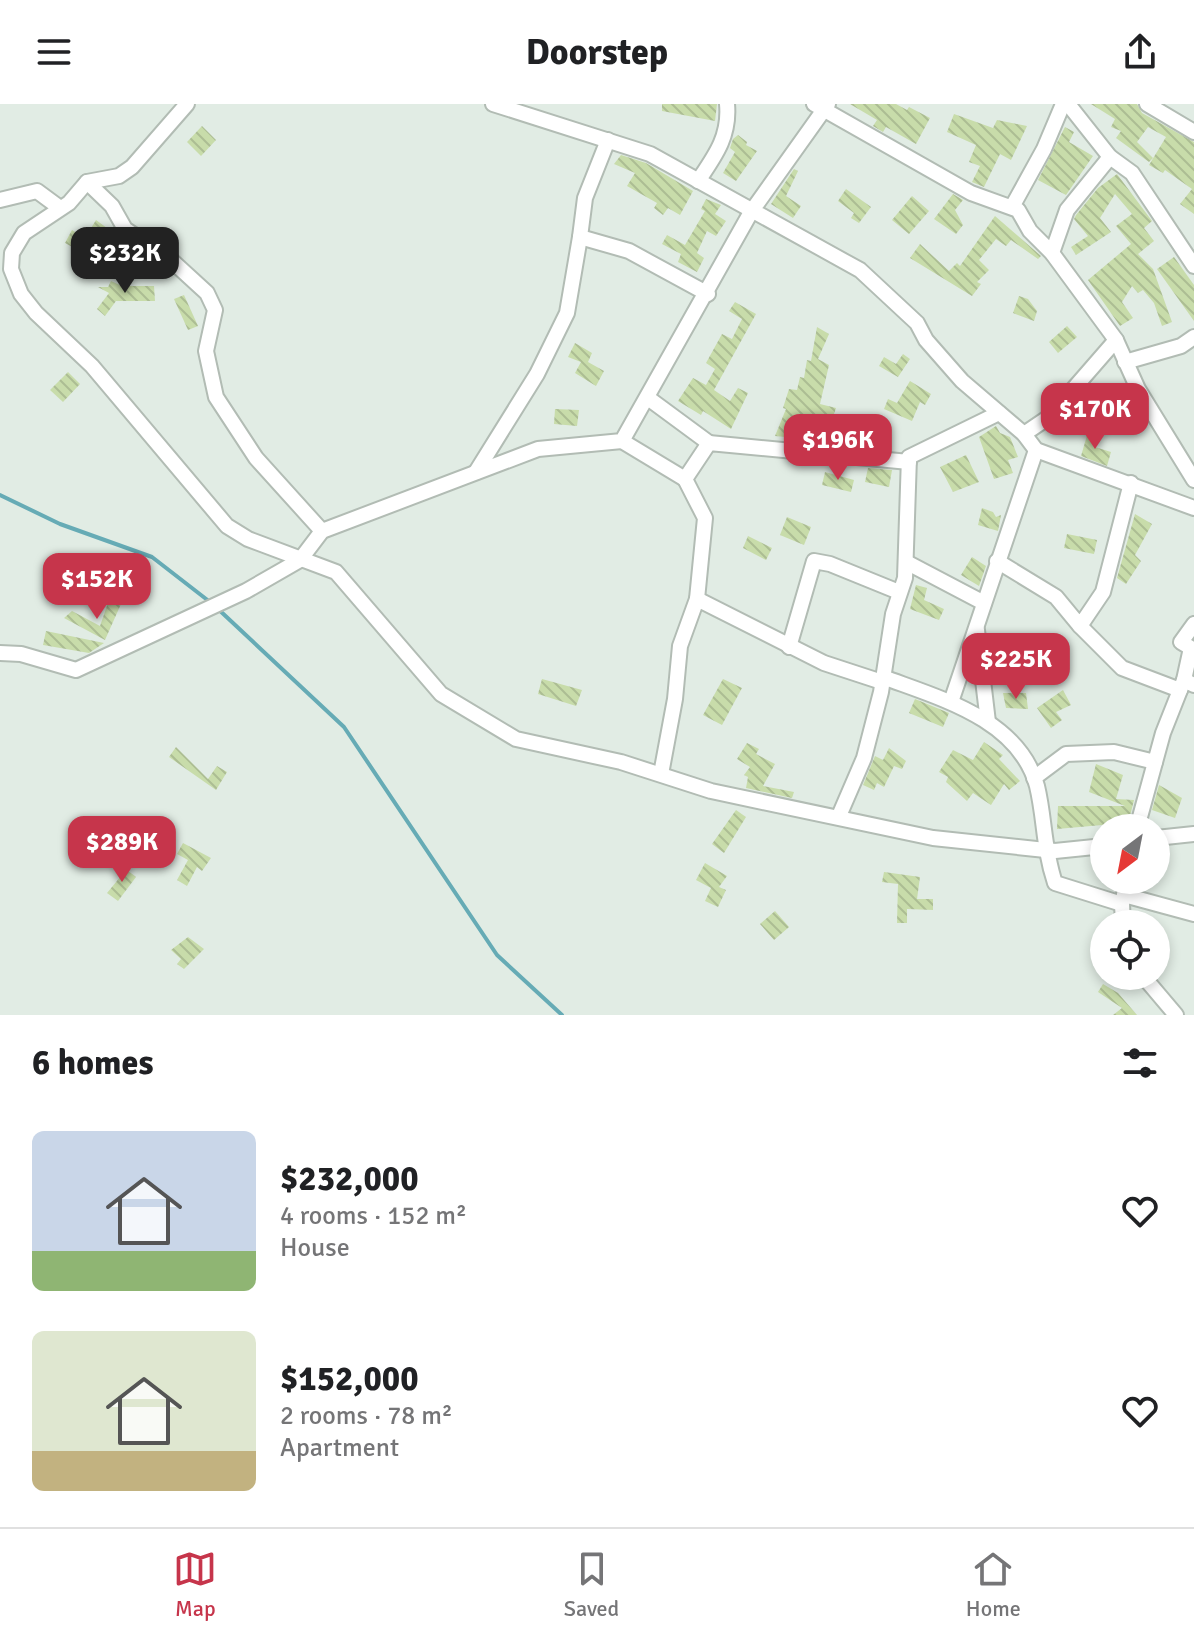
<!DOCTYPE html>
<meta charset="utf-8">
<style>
:root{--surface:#fff;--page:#f6f6f6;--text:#202124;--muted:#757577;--line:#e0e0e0;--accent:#c6354b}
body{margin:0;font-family:Signika,sans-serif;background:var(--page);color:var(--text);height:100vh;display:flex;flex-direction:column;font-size:30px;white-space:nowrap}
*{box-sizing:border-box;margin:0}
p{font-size:26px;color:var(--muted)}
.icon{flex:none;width:44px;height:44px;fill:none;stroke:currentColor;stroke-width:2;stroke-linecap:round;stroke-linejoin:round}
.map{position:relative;height:911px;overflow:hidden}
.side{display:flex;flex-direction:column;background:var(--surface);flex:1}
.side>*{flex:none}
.needle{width:52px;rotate:212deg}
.tools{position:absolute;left:1090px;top:710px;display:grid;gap:16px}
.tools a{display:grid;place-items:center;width:80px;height:80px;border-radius:50%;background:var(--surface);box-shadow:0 4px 12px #0003;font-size:40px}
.price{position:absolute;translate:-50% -68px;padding:0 18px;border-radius:16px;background:var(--accent);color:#fff;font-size:26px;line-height:52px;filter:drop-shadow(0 2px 4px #0008)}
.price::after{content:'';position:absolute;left:50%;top:48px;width:24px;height:18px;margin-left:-12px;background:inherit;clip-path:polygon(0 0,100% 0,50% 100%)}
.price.active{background:#222;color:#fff}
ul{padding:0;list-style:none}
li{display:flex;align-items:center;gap:24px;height:200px;padding:0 32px}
li span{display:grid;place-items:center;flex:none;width:224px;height:160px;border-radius:12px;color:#555}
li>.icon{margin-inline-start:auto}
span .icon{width:96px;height:96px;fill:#fffc;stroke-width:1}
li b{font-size:34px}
h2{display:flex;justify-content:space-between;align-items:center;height:96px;padding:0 32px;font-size:34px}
header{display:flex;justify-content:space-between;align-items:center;height:104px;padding:0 32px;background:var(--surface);font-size:36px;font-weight:800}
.tab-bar{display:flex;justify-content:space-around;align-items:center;height:112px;border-top:2px solid var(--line);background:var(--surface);font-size:22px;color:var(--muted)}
.tab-bar a{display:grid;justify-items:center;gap:4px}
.tab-bar .active{color:var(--accent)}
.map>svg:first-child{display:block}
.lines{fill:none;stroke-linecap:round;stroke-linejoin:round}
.stream{stroke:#66abb5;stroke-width:4}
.building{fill:url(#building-back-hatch)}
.minor-casing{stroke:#b2bcb4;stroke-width:18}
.minor{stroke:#fff;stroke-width:14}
</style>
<header><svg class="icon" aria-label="menu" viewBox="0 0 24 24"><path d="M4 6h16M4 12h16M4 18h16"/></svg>Doorstep<svg class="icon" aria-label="share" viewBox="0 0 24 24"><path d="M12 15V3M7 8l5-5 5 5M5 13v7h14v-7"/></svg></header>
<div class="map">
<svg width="1194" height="911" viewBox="0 0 1194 911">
<defs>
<pattern id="building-back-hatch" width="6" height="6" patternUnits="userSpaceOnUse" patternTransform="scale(2)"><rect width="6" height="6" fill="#c8dcaa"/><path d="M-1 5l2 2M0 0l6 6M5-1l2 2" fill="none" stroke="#acbd93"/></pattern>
</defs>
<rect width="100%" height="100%" fill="#e1ece4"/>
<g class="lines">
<g class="stream">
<polyline points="0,391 60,420 152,453 210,498"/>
<polyline points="217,504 344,623 497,851 562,911"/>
</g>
</g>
<g class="building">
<polygon points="662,0 717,0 715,17 662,7"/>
<polygon points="850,0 896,0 907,6 909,3 930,14 916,40 886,23 883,28 873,22 877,16"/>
<polygon points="1091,0 1137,0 1142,9 1194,38 1194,110 1180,100 1192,85 1165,66 1163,69 1149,61 1166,33 1148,23 1137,38 1153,54 1149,58 1116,34 1121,27 1111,23 1115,15"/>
<polygon points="954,10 993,24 997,16 1027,22 1011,56 1000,50 984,83 972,78 980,62 969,58 976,41 947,28"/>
<polygon points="202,22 216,36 201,52 187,38"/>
<polygon points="1065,23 1074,28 1069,38 1093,52 1066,91 1038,76"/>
<polygon points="738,31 747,38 746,41 757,47 736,77 723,69 735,48 730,44 733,35"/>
<polygon points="621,51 646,59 693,87 680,111 668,104 663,111 654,104 657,99 627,82 635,69 614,60"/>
<polygon points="794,65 798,67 786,92 801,102 793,114 771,100"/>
<polygon points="1117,70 1152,117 1144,124 1154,137 1138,150 1153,165 1172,218 1162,222 1154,199 1143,186 1138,189 1132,182 1122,198 1133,214 1120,222 1088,176 1131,140 1116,122 1132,110 1115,90 1100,114 1111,128 1076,151 1071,143 1088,132 1074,115 1076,111 1098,84"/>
<polygon points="846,85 871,103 859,119 851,114 854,109 838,97"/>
<polygon points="953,90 963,96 955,106 963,121 956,130 934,115"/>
<polygon points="912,92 929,107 909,130 892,116"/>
<polygon points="706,95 721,101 715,110 726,117 716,132 707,127 697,149 704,154 697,168 678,158 681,150 662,140 667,131 685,141 705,107 701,105"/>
<polygon points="995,112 1041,152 1038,155 1011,136 1006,142 996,135 979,156 989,166 977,178 981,180 972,192 910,154 920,140 949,167 957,159 960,162"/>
<polygon points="96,116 122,135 115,147 97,136 89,152 65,139 72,126 85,134"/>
<polygon points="1174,153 1194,181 1194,217 1157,165"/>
<polygon points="111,177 122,182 154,182 155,197 116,197 105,212 97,205 109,189 98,183 108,183"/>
<polygon points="184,191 198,222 188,226 174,195"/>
<polygon points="1019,192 1028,195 1037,207 1034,217 1013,209"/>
<polygon points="735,198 756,210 714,286 730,297 738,284 748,289 731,325 703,307 701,311 678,297 693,274 706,281 715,265 706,259 722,230 732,235 742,215 729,207"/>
<polygon points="1067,222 1077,233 1058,249 1049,238"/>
<polygon points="817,223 829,230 818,255 829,261 820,300 836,304 832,316 814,311 811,327 795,325 786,328 785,333 775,332 786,305 783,304 789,285 797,286 800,273 804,274 807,256 811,257"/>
<polygon points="575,239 592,249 588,258 604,267 596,282 575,269 581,258 568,253"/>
<polygon points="903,250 910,255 898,273 879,262 884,253 896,260"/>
<polygon points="68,268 80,280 63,298 50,286"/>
<polygon points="910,277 931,290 925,301 920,298 912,317 884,305 888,295 897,299"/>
<polygon points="1087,285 1104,297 1094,313 1074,299"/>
<polygon points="555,305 579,306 577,322 554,320"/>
<polygon points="996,322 1000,329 1010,333 1018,353 1008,356 1013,369 994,375 979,333"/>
<polygon points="1088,328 1099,332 1095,343 1111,348 1107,362 1081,352"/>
<polygon points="966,351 979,378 953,388 940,363"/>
<polygon points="868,364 892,366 889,383 865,378"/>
<polygon points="825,368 854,376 851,388 822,381"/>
<polygon points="982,404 993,408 996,413 1001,411 998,427 978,421"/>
<polygon points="1135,410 1152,420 1135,451 1141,457 1126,480 1117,474"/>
<polygon points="787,413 811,423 804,441 780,431"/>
<polygon points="1067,430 1097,436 1094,450 1064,444"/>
<polygon points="748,432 772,444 766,456 743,444"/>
<polygon points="972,453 986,462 979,482 961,471"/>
<polygon points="916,481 927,484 924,496 944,505 939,516 910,505"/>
<polygon points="109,496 121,500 105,536 64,514 72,507 100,522"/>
<polygon points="46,527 104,539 89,549 43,541"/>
<polygon points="542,575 582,586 576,602 538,590"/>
<polygon points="723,575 742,584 722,621 703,611"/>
<polygon points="1063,586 1071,601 1056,608 1062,616 1051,624 1037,604"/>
<polygon points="1003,589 1026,589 1028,605 1006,604"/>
<polygon points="915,595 949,609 943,623 909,609"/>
<polygon points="984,638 1003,651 999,655 1020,677 1009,686 1004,680 991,701 973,689 967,697 946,678 948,673 939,668 953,646 973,656"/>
<polygon points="747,639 759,645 756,650 775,660 763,682 794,688 792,694 746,684 748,673 744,671 750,663 737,655"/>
<polygon points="176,643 208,675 217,662 227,668 216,686 169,653"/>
<polygon points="889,644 906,657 902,665 894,662 884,683 877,679 874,686 863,681 875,652 883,656"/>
<polygon points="1096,660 1123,671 1116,695 1134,696 1127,724 1125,719 1057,725 1058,702 1125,702 1089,688"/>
<polygon points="1159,681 1182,694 1175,714 1152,706"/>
<polygon points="736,706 746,713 724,749 712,740"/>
<polygon points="183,739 211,754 202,767 197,763 187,782 177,776 188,756 177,750"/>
<polygon points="705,759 727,772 719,783 726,786 718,803 705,797 711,784 696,776"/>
<polygon points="123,763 136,773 118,797 107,789 121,772 117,769"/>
<polygon points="884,768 920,773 917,795 933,795 933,806 907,805 907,819 897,819 898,780 882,778"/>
<polygon points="775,807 789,823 774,836 760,820"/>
<polygon points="188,833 204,845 184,865 177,860 181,855 171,846"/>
<polygon points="1103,880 1118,889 1137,911 1113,911 1122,904 1098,888"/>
</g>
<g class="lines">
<g class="minor-casing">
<g id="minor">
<polyline points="187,0 132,63 119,72 87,78 69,99 24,129 12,149 11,165 21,190 36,209 92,262 227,422 248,435 336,468 441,590 516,635 621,658 711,687 933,734 1055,747 1104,742"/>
<polyline points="493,0 650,50 860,166 917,219 926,236 962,277 1024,330 1036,346 1194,404"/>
<polyline points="814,0 971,89 1018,106 1030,127 1052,149 1116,236 1138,285 1194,376"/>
<polyline points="1068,0 1110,53 1132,69 1194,162"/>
<polyline points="1147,0 1194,28"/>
<polyline points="608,36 585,94 580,133 629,147 708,190"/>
<path d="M698,77c17,-25 32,-45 29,-77"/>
<polyline points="87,78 112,102 125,125 171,156 207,189 215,206 206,247 216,293 256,354 322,427"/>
<polyline points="0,96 37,87 60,104"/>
<polyline points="1012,103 1044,45 1063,0"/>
<polyline points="1052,149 1067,106 1110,53"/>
<polyline points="1125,258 1181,242 1194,233"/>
<polyline points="648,294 709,339"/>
<polyline points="1024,330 1049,313 1116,236"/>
<polyline points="622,337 685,375"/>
<polyline points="476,368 537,270 567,209 580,133"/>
<polyline points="997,457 1056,493 1080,522 1103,488 1131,379"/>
<polyline points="906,458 984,499"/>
<polyline points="697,495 824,559 882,578"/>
<polyline points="1080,522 1122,564 1180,586"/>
<polyline points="977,526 988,618"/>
<polyline points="789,543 814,457 830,460 899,488"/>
<polyline points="0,549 21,550 76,566 246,487 300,456 322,427 538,345 622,337 751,108 828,0"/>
<path d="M883,573c56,21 136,42 154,109 8,33 6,61 18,97l67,21 2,-9"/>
<polyline points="1184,576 1191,544 1181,538 1194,520"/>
<polyline points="951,598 1036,346"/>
<polyline points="661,670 675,595 680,542 697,495 705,414 685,375 709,339 909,358"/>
<polyline points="1034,674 1066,650 1114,648 1155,658"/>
<polyline points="839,712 864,654 881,588 893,510 905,474 909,353 999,309"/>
<polyline points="1137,724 1163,629 1184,576 1194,581"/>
<polyline points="1156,734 1194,730"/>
<polyline points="1127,776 1124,791 1194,810"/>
<polyline points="1122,800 1123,820"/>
<polyline points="1143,872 1176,911"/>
</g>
</g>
<use href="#minor" class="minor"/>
</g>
</svg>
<div class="tools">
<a><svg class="needle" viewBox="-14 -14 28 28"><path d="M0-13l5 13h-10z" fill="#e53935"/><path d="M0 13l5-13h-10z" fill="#757577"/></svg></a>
<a><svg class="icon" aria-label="locate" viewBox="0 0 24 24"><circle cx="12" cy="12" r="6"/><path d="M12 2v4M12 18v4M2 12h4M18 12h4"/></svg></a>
</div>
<b class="price active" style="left:125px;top:191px">$232K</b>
<b class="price" style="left:1095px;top:347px">$170K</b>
<b class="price" style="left:838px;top:378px">$196K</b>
<b class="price" style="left:97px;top:517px">$152K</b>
<b class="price" style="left:1016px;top:597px">$225K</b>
<b class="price" style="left:122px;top:780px">$289K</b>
</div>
<section class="side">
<h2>6 homes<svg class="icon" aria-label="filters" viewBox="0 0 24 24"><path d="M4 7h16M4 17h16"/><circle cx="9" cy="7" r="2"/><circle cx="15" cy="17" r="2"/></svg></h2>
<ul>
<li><span style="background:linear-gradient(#c9d6e8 75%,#8fb573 0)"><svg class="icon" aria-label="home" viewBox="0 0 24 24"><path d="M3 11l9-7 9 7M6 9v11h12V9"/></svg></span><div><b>$232,000</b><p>4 rooms · 152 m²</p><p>House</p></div><svg class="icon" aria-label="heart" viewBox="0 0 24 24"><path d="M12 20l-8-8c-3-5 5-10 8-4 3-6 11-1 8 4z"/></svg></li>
<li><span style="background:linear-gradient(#dfe7d0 75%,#c2b280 0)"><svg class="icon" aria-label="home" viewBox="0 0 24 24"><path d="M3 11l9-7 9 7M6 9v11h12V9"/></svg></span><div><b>$152,000</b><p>2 rooms · 78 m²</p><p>Apartment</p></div><svg class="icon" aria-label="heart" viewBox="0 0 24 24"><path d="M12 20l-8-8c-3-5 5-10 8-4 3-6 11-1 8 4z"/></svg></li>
</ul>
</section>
<nav class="tab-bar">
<a class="active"><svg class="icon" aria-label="map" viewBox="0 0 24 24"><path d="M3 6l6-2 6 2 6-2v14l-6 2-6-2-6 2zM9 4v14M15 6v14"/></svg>Map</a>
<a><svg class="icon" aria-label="saved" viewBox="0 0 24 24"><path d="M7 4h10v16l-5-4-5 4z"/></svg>Saved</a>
<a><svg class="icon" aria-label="home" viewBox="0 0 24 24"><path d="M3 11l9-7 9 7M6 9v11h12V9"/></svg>Home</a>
</nav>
